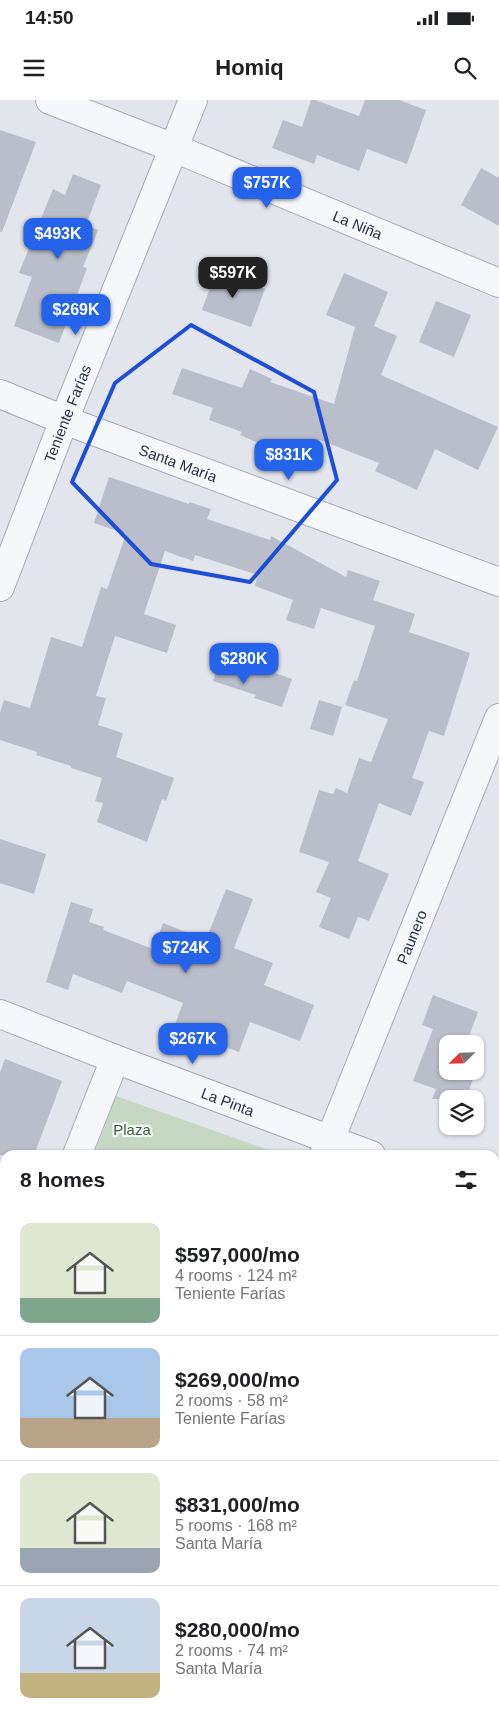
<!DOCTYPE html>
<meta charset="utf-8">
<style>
:root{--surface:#fff;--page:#f6f6f6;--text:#202124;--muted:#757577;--line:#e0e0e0;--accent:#2563eb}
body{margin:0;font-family:Helvetica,sans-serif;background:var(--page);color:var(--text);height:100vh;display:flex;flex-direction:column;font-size:19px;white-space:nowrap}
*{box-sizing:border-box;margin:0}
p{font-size:16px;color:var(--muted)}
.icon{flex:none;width:28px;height:28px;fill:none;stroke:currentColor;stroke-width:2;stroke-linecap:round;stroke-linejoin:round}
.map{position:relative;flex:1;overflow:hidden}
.side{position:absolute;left:0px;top:1050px;width:500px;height:571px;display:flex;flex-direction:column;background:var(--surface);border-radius:15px 15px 0 0;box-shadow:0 1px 4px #0004}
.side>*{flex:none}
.needle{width:32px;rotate:247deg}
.fabs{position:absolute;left:439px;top:935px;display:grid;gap:10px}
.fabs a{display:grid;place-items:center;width:45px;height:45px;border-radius:10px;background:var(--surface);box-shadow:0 1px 4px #0004;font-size:25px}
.price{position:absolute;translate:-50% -42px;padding:0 11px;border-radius:10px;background:var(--accent);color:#fff;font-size:16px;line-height:32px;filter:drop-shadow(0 1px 2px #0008)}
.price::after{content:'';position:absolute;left:50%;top:30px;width:15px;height:11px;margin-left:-8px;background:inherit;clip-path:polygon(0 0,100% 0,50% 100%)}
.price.on{background:#222;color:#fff}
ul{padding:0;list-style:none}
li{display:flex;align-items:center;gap:15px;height:125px;padding:0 20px}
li+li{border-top:1px solid var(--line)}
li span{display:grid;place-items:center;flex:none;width:140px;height:100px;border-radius:10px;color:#555}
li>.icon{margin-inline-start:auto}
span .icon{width:60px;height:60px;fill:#fffc;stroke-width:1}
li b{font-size:21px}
h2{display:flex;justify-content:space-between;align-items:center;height:60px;padding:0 20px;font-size:21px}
.status{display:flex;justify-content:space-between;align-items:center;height:35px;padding:0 25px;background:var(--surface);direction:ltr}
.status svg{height:14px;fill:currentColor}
header{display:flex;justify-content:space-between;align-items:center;height:65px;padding:0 20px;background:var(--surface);font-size:22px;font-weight:600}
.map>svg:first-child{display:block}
.green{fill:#c6d7c3}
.building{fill:#b9beca}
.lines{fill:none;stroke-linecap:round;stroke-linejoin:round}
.street-casing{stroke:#a7abb7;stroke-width:30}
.street{stroke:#f6f7fa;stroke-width:28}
.marked{fill:none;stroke:#1d4ed8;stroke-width:4;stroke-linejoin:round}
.labels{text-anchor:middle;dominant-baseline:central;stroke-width:4.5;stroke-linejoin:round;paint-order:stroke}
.street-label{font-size:15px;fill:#293046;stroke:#f3f5f9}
.park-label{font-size:15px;fill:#396335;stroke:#f3f5f9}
</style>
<div class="status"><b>14:50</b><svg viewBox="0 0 49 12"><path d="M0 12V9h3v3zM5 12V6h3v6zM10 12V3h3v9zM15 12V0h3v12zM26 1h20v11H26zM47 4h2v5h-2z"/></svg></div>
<header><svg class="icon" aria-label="menu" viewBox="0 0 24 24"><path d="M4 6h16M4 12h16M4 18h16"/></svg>Homiq<svg class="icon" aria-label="search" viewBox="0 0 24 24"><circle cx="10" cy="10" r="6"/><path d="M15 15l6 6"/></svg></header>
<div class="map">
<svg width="499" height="1621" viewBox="0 0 499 1621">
<rect width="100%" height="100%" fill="#e3e5ec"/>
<g class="green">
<polygon points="116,996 277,1053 276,1055 94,1055"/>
<polygon points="5,1287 5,1616 366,1616 370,1621 0,1621 0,1300"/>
</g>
<g class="building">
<polygon points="311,0 315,0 359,16 365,0 399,0 426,10 407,64 367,49 359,71 317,55 314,64 272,48 283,20 302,27"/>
<polygon points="0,30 36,42 2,132 0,132"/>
<polygon points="481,68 499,78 499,126 461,105"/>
<polygon points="73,74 101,85 86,125 98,130 83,167 87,168 83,179 59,243 14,226 32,177 19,173 53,89 65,95"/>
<polygon points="216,171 265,189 251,227 202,210"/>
<polygon points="344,173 388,192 374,226 397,236 381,275 498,327 478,370 435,349 417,390 375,371 379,363 320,340 314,358 265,341 263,345 240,335 242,332 209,320 213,308 172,294 182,268 242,288 250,269 272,279 270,282 334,304 355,227 326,215"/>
<polygon points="436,201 471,215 454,257 419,242"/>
<polygon points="109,377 189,404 189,402 211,409 207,419 270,440 271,436 346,477 348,470 380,481 373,500 415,514 409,532 470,553 444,636 429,631 412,678 424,682 411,716 379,703 358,761 389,774 369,821 358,817 349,839 319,827 331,798 316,792 329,762 299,752 319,690 333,694 336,688 347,693 359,658 371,662 388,619 345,605 354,580 357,581 375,526 321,508 314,529 286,520 293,500 255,486 258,475 195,455 193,461 165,451 144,514 176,525 167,553 115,536 96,596 106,598 98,625 123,633 116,657 174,678 166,701 162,699 147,742 97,722 103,703 95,701 102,678 71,668 71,666 36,655 37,652 0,640 0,613 4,600 30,608 51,537 82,547 101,487 107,489 126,434 94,423"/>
<polygon points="221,558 263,572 264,569 292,579 282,607 254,598 256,595 213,581"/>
<polygon points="319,600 342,607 333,636 310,629"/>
<polygon points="0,739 46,754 34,794 0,783"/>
<polygon points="226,789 253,799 234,848 273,863 264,885 314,905 300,941 250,922 239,952 174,927 183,903 127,881 122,893 73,874 68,890 46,882 71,802 93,809 89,822 104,827 103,830 153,849 163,823 206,840"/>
<polygon points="433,895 478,912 466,944 448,944 448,971 462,971 474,976 466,999 432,999 436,989 413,981 433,929 422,925"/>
<polygon points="5,959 62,981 34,1055 0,1055 0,973"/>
</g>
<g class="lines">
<g class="street-casing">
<g id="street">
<path id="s1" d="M50,0l124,48 325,135"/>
<path id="s2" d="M0,294l64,26 435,162"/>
<path id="s3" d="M0,487l64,-167 129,-320"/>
<path id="s4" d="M0,914l115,45 256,96"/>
<polyline points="77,1055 115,959"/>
<path id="s5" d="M324,1055l175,-437"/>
<polyline points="495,1104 499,1106"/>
<polyline points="0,1254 5,1241"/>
<polyline points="411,1616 414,1621"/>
</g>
</g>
<use href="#street" class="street"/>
</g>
<path class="marked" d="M191,225l123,67 23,88 -87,102 -99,-18 -79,-82 43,-99z"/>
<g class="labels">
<g class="street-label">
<text stroke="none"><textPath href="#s1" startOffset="332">La Niña</textPath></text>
<text stroke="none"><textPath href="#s3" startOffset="186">Teniente Farías</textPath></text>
<text stroke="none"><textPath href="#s2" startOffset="191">Santa María</textPath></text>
<text stroke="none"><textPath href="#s5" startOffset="235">Paunero</textPath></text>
<text stroke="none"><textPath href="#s4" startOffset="244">La Pinta</textPath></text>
</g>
<g class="park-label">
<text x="132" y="1029">Plaza</text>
</g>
</g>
</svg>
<div class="fabs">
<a><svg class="needle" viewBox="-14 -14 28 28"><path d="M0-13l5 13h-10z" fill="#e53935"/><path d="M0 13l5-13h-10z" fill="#757577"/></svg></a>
<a><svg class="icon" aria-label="layers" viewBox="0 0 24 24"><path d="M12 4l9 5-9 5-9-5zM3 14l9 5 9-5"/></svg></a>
</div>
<b class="price" style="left:267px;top:109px">$757K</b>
<b class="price" style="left:58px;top:160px">$493K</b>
<b class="price on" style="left:233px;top:199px">$597K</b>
<b class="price" style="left:76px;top:236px">$269K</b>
<b class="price" style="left:289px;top:381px">$831K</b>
<b class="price" style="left:244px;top:585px">$280K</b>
<b class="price" style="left:186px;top:874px">$724K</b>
<b class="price" style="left:193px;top:965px">$267K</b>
<section class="side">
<h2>8 homes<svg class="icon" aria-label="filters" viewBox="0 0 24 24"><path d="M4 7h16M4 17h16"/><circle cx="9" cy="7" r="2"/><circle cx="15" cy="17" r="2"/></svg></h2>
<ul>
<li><span style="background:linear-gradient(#dfe7d0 75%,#7fa58c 0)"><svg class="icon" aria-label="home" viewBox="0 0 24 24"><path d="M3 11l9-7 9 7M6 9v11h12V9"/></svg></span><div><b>$597,000/mo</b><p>4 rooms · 124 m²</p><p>Teniente Farías</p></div></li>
<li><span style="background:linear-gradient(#a9c7e8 70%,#b9a48a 0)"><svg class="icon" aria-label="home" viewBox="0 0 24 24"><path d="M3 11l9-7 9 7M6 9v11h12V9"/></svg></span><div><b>$269,000/mo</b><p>2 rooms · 58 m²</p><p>Teniente Farías</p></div></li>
<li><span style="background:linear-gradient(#dfe7d0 75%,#9aa5b1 0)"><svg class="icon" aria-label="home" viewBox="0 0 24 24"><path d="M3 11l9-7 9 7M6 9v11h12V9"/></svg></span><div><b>$831,000/mo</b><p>5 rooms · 168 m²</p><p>Santa María</p></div></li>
<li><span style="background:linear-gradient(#c9d6e8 75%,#c2b280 0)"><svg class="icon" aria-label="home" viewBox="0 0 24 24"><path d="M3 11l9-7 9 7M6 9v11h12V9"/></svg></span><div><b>$280,000/mo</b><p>2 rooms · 74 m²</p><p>Santa María</p></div></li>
</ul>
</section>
</div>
